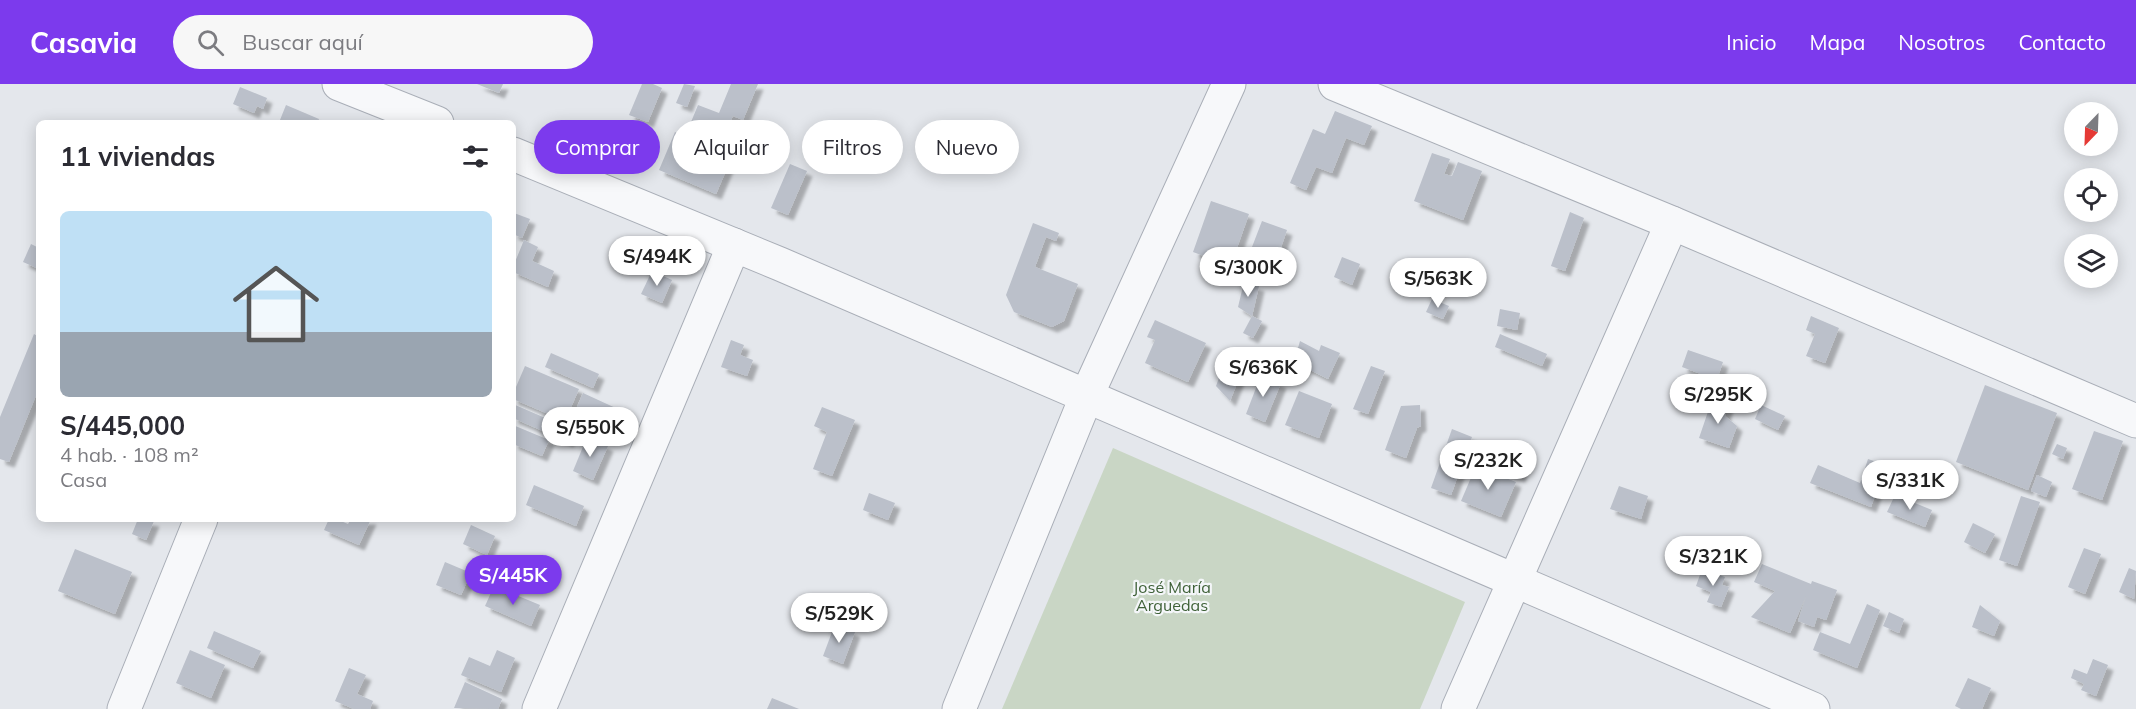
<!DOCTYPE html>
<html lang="es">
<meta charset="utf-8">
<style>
:root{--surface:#fff;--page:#f7f7f7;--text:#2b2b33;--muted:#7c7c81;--accent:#7c3aed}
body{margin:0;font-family:Mulish,sans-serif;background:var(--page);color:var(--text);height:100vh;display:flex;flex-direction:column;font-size:22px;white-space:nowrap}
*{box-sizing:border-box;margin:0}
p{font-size:20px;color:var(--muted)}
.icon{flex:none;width:33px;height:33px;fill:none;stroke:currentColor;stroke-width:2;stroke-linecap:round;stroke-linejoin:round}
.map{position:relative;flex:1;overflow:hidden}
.side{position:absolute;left:36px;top:36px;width:480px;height:402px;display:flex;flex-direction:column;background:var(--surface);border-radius:9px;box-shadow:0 3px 15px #0003}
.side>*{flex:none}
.hud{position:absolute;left:534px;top:36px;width:570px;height:54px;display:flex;gap:12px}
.needle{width:39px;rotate:203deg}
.buttons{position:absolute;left:2064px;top:18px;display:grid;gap:12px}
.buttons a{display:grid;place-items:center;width:54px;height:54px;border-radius:50%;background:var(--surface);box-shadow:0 3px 15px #0003;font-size:30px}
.price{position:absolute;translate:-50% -51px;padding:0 14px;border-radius:21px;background:#fff;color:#222;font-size:20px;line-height:39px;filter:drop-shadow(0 2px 3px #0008)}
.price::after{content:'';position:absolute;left:50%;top:36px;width:18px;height:14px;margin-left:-9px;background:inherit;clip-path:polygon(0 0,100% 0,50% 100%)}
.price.current{background:var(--accent);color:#fff}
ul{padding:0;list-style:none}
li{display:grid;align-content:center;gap:12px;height:318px;padding:0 24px}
li span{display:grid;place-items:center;height:186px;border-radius:9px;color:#555}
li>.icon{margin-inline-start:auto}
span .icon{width:108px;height:108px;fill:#fffc;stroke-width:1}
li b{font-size:26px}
h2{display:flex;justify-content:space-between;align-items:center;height:72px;padding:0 24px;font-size:26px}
.pill{padding:0 21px;border-radius:27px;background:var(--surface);box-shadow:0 3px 15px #0003;font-size:21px;line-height:54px}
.pill.current{background:var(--accent);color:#fff}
header{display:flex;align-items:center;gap:36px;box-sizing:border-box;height:84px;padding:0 30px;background:var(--accent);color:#fff}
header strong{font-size:28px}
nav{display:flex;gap:33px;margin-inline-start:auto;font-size:21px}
.search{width:420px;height:54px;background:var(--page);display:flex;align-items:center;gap:15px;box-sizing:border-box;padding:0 21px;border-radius:33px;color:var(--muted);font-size:22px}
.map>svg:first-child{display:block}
.green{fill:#c9d6c5}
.building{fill:#bbc0ca;filter:url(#shadow)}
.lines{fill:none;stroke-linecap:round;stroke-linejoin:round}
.minor-casing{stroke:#a9aeb7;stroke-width:35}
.minor{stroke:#f7f8fa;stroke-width:33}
.labels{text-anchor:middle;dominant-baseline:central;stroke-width:4.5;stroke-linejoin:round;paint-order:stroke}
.park-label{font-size:16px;fill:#3f6138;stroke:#f4f6f9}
</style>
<header>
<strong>Casavia</strong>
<div class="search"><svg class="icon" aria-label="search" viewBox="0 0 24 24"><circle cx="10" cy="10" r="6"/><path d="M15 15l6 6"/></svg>Buscar aquí</div>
<nav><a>Inicio</a><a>Mapa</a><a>Nosotros</a><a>Contacto</a></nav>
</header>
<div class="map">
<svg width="2136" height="625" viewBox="0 0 2136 625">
<defs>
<filter id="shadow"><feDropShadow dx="5.5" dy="5.5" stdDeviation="1.5" flood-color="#0004"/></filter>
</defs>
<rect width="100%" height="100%" fill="#e4e7ec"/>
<polygon class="green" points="1113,364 1465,518 1420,625 1002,625"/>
<g class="building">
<polygon points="477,0 503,0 499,9"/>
<polygon points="642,0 653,0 662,4 648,38 629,31"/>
<polygon points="684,0 695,2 687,23 676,19"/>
<polygon points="731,0 758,0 743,36 733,32 724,51 691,38 698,21 719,29"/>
<polygon points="240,3 267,14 263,25 257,22 254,29 233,20"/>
<polygon points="286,21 319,35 318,39 286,39 280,36"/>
<polygon points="1335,27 1372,42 1364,61 1346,54 1332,89 1316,83 1306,106 1290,99 1313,45 1325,50"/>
<polygon points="675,48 732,73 716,110 659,86"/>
<polygon points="1432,69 1450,75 1444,90 1452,92 1458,78 1482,87 1463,136 1414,117"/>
<polygon points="790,80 807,87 788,131 771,124"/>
<polygon points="1211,117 1249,130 1237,164 1248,168 1242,186 1193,168"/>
<polygon points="1570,128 1584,134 1565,187 1551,182"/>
<polygon points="514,129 530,135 522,154 513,150"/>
<polygon points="1262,137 1287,146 1278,172 1252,163"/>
<polygon points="1033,139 1059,149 1056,157 1046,153 1035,183 1078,200 1064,237 1052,243 1014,228 1006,211"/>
<polygon points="524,156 538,163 532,177 554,187 548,203 513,188 513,183"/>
<polygon points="31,160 39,164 39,185 23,178"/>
<polygon points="1342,173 1360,180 1352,201 1334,193"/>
<polygon points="652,187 672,196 662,219 641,210"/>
<polygon points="1244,198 1259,202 1252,232 1238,223"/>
<polygon points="1432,215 1449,222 1443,235 1426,228"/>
<polygon points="1500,225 1520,229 1517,246 1497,242"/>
<polygon points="1252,232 1262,237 1253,254 1243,249"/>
<polygon points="1811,232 1839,244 1825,279 1806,272 1815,250 1806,246"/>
<polygon points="1155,236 1206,259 1188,298 1145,279 1155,256 1147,253"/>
<polygon points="34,250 39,253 39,304 9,378 0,375 0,333"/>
<polygon points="1500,250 1547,270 1542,282 1495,263"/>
<polygon points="731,256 744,261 740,271 753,276 747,292 721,283"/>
<polygon points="1300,257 1319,267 1321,261 1340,269 1328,295 1294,278"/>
<polygon points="1688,266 1723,278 1714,304 1698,299 1701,290 1682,283"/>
<polygon points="551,269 599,290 593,304 545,283"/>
<polygon points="1228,270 1246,277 1230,317 1216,302"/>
<polygon points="525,282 579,305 565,337 513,315 513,310"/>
<polygon points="1371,282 1385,287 1368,330 1353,325"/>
<polygon points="1261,291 1281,299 1265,338 1246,330"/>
<polygon points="1985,301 2057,329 2028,406 1956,378"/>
<polygon points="1299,307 1332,320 1319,354 1285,341"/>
<polygon points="583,309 620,326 608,355 570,339"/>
<polygon points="1713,313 1729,318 1725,332 1737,342 1729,364 1699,354"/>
<polygon points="513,320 573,346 568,358 513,334"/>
<polygon points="1420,321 1421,342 1417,344 1406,374 1385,366 1401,322"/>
<polygon points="1761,321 1785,332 1778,346 1755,335"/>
<polygon points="822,323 855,336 832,392 813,385 827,348 814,342"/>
<polygon points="513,341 549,356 542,372 513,360"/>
<polygon points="1452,345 1472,353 1451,411 1431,404"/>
<polygon points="2094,347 2123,357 2102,416 2072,405"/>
<polygon points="587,353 608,362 593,396 573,387"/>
<polygon points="2057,360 2067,364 2063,375 2052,370"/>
<polygon points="1479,361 1501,369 1494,385 1472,376"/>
<polygon points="1510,368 1526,373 1520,393 1504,388"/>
<polygon points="1868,375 1886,381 1871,423 1810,399 1818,381 1860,399"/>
<polygon points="1927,381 1941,384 1936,409 1922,406"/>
<polygon points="1476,382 1516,398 1501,433 1461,417"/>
<polygon points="2037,391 2052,398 2046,413 2031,407"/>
<polygon points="534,401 584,422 576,442 526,421"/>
<polygon points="1619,402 1648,412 1641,435 1610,425"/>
<polygon points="869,409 895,419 888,436 863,426"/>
<polygon points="1895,411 1932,426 1925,443 1887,428"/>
<polygon points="2021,412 2040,418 2017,482 1999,476"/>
<polygon points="138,435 154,437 146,456 132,450"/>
<polygon points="329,435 336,435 348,440 351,435 371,435 359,461 324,446"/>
<polygon points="1973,439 1995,450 1985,469 1964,458"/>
<polygon points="471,441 495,452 487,471 463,460"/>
<polygon points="2084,464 2101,470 2085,510 2068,503"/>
<polygon points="75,465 132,488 115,530 58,507"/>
<polygon points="445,478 471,489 461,511 436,501"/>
<polygon points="1762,480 1811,500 1812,497 1837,506 1826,536 1817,533 1814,543 1798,537 1806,512 1790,549 1751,533 1775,507 1754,498"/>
<polygon points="2129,484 2136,487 2134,515 2119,508"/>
<polygon points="1702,485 1725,493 1722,501 1729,503 1721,523 1707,518 1711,508 1696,502"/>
<polygon points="494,502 540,521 531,542 485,522"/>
<polygon points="1867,520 1880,526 1857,584 1813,566 1820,548 1850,560"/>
<polygon points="1980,521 2000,537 1994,552 1972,543"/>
<polygon points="1889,528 1904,535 1899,549 1883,542"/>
<polygon points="835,540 855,548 843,580 823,572"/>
<polygon points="214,547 261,567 253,584 207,564"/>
<polygon points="190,566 225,581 211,614 176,599"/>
<polygon points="497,566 515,574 501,608 461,591 469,573 490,582"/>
<polygon points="2093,575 2108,581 2096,612 2081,606 2084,600 2071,594 2074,585 2087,590"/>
<polygon points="349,584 366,591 357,610 373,617 370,625 354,625 335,617"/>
<polygon points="1968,594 1991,604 1982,625 1961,625 1955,622"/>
<polygon points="465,598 502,615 498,625 454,624"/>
<polygon points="772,614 799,625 767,625"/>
</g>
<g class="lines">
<g class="minor-casing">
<g id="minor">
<polyline points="339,0 437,39"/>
<polyline points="1335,0 1672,139 2136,337"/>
<polyline points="513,70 780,180 1813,625"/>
<polyline points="124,625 201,435"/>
<polyline points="539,625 734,161"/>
<polyline points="959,625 1087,311 1229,0"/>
<polyline points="1458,625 1672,139"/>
</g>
</g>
<use href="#minor" class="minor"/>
</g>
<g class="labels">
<g class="park-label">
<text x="1172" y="503">José María<tspan x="1172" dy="18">Arguedas</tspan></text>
</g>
</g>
</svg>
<div class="buttons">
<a><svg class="needle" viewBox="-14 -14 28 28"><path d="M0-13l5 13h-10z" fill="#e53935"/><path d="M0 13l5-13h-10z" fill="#7c7c81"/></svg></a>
<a><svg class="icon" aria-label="locate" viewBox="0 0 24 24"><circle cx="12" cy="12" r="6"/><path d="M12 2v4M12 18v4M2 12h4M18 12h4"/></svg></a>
<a><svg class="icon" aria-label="layers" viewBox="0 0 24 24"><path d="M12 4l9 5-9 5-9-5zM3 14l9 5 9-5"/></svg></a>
</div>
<b class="price" style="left:657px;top:203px">S/494K</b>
<b class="price" style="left:1248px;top:214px">S/300K</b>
<b class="price" style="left:1438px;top:225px">S/563K</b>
<b class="price" style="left:1263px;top:314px">S/636K</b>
<b class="price" style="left:1718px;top:341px">S/295K</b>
<b class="price" style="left:590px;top:374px">S/550K</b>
<b class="price" style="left:1488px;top:407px">S/232K</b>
<b class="price" style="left:1910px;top:427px">S/331K</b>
<b class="price" style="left:1713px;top:503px">S/321K</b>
<b class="price current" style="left:513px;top:522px">S/445K</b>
<b class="price" style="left:839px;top:560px">S/529K</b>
<div class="hud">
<a class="pill current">Comprar</a>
<a class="pill">Alquilar</a>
<a class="pill">Filtros</a>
<a class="pill">Nuevo</a>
</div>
<section class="side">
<h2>11 viviendas<svg class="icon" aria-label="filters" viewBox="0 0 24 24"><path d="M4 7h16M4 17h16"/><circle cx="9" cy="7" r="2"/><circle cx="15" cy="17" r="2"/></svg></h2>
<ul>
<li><span style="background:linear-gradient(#bfe0f5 65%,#9aa5b1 0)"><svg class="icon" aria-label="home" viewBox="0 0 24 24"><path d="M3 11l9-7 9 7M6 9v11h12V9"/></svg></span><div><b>S/445,000</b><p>4 hab. · 108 m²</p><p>Casa</p></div></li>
</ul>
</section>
</div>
